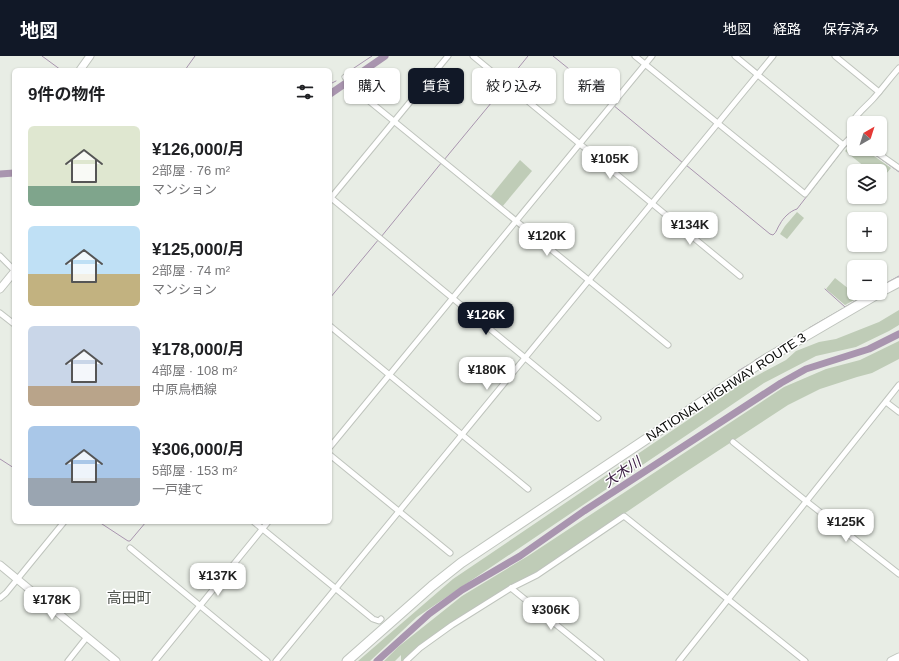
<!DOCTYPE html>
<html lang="ja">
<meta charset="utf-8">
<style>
:root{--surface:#fff;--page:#f6f6f6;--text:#202124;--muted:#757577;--accent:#111827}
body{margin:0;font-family:Arial,"Noto Sans JP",sans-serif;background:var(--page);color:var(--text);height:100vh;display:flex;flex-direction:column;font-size:15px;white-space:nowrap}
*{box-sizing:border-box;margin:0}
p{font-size:13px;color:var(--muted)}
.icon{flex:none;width:22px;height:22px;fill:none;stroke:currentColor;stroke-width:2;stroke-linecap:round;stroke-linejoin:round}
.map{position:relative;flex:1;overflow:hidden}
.details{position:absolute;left:12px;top:12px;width:320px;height:456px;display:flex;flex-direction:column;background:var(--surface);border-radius:6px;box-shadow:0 1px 3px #0004}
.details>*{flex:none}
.hud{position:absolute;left:344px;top:12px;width:380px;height:36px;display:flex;gap:8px}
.needle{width:26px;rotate:39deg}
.fabs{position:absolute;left:847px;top:60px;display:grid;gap:8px}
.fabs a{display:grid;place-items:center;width:40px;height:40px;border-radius:6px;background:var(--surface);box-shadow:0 1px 3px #0004;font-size:20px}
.price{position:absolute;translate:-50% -34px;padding:0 9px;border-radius:8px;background:#fff;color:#222;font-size:13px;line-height:26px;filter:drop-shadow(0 1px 2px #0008)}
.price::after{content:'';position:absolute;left:50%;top:24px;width:12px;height:9px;margin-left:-6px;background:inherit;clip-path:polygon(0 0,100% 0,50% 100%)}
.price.active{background:var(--accent);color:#fff}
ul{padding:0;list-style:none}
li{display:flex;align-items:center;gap:12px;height:100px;padding:0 16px}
li span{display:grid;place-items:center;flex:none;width:112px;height:80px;border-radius:6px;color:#555}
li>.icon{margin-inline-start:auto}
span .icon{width:48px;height:48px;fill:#fffc;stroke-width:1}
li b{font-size:17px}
h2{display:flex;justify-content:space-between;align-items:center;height:48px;padding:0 16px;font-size:17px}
.chip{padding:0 14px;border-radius:6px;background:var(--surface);box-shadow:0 1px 3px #0004;font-size:14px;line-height:36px}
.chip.active{background:var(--accent);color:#fff}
header{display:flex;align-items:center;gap:24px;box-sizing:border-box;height:56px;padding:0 20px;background:var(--accent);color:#fff}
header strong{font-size:19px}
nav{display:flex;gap:22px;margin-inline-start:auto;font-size:14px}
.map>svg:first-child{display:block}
.green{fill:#bfccb7}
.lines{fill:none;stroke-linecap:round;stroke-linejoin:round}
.stream{stroke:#a995af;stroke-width:1}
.river{stroke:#a995af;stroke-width:7}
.street-casing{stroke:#bfc4bd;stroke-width:7}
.secondary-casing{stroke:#bfc4bd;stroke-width:9}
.highway-casing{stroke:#bfc4bd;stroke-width:11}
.street{stroke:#fff;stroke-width:5}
.secondary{stroke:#fff;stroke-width:7}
.highway{stroke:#fff;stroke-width:9}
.labels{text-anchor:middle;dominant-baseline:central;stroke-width:3;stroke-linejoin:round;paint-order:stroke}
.street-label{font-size:13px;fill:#0b0c0a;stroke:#fff}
.water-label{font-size:14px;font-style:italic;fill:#381c40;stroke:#fff}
.quarter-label{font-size:15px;fill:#4e524c;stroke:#fff}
</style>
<header>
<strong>地図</strong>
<nav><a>地図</a><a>経路</a><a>保存済み</a></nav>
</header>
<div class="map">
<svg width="899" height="605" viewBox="0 0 899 605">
<rect width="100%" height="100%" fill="#e8ede5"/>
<g class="green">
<polygon points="854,90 854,93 864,93 891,112 881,124 880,115 870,115 845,95 849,91"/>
<polygon points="520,104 532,115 502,151 490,141"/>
<polygon points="797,156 804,162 787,183 780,178 785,170"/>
<polygon points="835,222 854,237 867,237 845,249 826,233"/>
<polygon points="899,254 899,269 889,275 856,291 816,300 764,327 417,561 370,605 358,605 453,523 741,328 786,304 796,295 819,286 836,283 879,266"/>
<polygon points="899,285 899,303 872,317 857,321 820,333 788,349 678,421 546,511 511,531 404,605 401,605 401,599 395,605 384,605 398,591 462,540 528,500 784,331 826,313 860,304"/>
</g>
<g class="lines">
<g class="stream">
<polyline points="42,0 61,14"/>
<polyline points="553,0 611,47"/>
<polyline points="185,14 195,0"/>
<polyline points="342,20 372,0"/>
<polyline points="507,26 528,0"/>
<polyline points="330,28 336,25"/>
<polyline points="613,49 683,107"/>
<polyline points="867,93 899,116"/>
<polyline points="444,104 506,29"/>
<path d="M686,109l84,69 3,1c4,-3 4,-7 7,-11 3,-6 10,-13 17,-15l48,-62 6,-4h3"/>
<polyline points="381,181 442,106"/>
<polyline points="888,226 899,220"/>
<polyline points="825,233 845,251 869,237"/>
<polyline points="330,242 379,183"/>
<polyline points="809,272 842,253"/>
<polyline points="793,282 801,277"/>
<polyline points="755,304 776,292"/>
<polyline points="738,315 748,309"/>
<polyline points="889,345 899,333"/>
<polyline points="689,349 714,332"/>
<polyline points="671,361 683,353"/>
<polyline points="662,367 665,364"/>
<polyline points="861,381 886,349"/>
<polyline points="0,403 14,412"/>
<polyline points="99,466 128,485 130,485 146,466"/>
</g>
<g class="river">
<polyline points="330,38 385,0"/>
<polyline points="0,118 14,117"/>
<polyline points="377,605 429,558 462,534 520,500 584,455 781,327 806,313 869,293 899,278"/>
</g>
<g class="street-casing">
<g id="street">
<polyline points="473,0 740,220"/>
<polyline points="635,0 805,138 843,89 851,81"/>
<polyline points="735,0 843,89"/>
<polyline points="835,0 879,36"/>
<polyline points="345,21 352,31 668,289"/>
<path d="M851,81c-4,-17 11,-26 22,-38 9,-10 17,-21 26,-31"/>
<polyline points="872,93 899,112"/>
<polyline points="330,141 598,362"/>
<polyline points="330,143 448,0"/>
<polyline points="0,200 14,214"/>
<polyline points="0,257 14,268"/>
<polyline points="330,270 528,433"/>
<polyline points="886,346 899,356"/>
<polyline points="733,386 806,445 899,518"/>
<polyline points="330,391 652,0"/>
<polyline points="330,399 450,497"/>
<polyline points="254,466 373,563 379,565 381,563"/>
<polyline points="130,492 267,605"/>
<polyline points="511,532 601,605"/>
<polyline points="0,542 6,537 64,466"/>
<polyline points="68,605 87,581"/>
<polyline points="155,605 268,466"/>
<polyline points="276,605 773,0"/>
<polyline points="406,605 420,592 452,569 511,532 537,519 624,460 805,605"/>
<polyline points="679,605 899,329"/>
</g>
</g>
<g class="secondary-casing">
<g id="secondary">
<polyline points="80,14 90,0"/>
<polyline points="0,233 14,216"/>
<polyline points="0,509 116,605"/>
<polyline points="891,605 899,601"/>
</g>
</g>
<g class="highway-casing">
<g id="highway">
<polyline points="880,236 899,226"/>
<polyline points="347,605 432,530 461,507 766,303 879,237"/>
</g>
</g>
<use href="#street" class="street"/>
<use href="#secondary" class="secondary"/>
<use href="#highway" class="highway"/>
</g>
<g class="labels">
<g class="street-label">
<text transform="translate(726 331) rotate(-33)">NATIONAL HIGHWAY ROUTE 3</text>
</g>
<g class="water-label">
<text transform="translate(622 416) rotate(-34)">大木川</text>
</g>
<g class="quarter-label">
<text x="129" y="541">高田町</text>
</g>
</g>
</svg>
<div class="fabs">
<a><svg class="needle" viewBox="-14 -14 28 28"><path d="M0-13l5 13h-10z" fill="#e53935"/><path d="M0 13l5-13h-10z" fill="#757577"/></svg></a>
<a><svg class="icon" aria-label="layers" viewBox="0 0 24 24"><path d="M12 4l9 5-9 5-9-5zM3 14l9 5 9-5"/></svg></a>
<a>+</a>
<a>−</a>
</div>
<b class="price" style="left:610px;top:124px">¥105K</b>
<b class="price" style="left:690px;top:190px">¥134K</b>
<b class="price" style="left:547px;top:201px">¥120K</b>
<b class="price active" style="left:486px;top:280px">¥126K</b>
<b class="price" style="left:487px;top:335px">¥180K</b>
<b class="price" style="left:846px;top:487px">¥125K</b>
<b class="price" style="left:218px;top:541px">¥137K</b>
<b class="price" style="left:52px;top:565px">¥178K</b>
<b class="price" style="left:551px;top:575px">¥306K</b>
<div class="hud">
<a class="chip">購入</a>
<a class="chip active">賃貸</a>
<a class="chip">絞り込み</a>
<a class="chip">新着</a>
</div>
<section class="details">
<h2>9件の物件<svg class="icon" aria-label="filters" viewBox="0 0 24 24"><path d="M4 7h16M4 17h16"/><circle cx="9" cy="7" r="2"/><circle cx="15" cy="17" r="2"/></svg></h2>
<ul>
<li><span style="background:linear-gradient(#dfe7d0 75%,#7fa58c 0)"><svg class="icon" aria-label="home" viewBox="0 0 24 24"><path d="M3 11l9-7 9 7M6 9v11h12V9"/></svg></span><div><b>¥126,000/月</b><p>2部屋 · 76 m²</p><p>マンション</p></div></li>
<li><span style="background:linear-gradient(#bfe0f5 60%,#c2b280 0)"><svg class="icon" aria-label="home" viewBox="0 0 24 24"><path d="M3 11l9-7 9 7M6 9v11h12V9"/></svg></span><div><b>¥125,000/月</b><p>2部屋 · 74 m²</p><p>マンション</p></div></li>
<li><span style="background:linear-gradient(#c9d6e8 75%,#b9a48a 0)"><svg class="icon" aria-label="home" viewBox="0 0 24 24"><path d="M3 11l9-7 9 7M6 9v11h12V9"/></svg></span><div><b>¥178,000/月</b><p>4部屋 · 108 m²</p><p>中原鳥栖線</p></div></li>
<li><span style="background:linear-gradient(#a9c7e8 65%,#9aa5b1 0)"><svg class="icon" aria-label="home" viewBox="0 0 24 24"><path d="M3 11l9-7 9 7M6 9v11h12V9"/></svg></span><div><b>¥306,000/月</b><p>5部屋 · 153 m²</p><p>一戸建て</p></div></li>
</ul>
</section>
</div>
